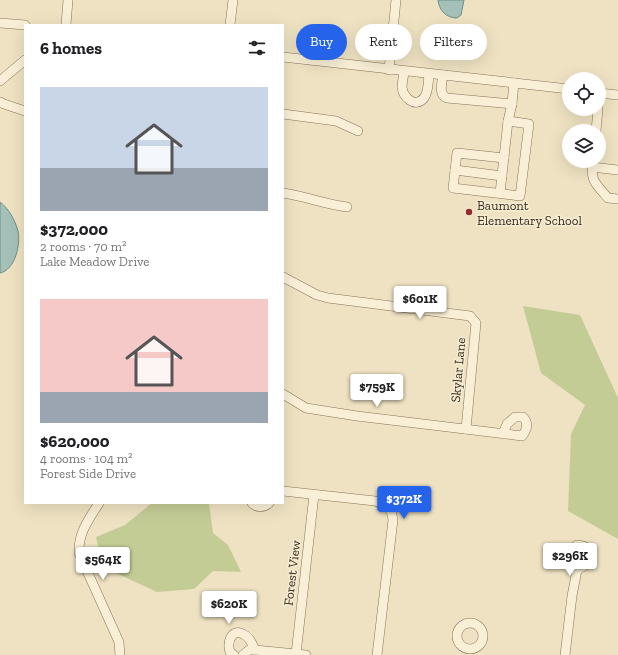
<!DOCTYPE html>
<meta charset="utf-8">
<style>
:root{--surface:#fff;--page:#f2f2f2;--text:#202124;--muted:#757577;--accent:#2563eb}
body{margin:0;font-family:"Zilla Slab",serif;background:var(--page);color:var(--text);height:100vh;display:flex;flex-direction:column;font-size:15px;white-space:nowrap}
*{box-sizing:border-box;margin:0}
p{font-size:13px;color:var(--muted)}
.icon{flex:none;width:22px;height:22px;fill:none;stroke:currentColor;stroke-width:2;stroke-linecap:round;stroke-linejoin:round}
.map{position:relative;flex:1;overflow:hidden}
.drawer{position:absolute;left:24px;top:24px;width:260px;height:480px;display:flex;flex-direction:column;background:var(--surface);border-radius:0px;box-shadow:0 4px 16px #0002}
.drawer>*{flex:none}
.hud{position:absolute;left:296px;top:24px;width:262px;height:36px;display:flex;gap:8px}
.buttons{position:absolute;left:562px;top:72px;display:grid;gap:8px}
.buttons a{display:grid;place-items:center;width:44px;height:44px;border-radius:50%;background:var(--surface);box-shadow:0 4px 16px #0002;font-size:20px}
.price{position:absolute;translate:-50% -34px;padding:0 9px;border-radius:4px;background:#fff;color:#222;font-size:13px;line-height:26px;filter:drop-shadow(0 1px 2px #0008)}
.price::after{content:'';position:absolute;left:50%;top:24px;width:12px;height:9px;margin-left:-6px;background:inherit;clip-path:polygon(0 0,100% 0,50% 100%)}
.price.current{background:var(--accent);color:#fff}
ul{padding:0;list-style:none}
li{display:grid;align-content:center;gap:8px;height:212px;padding:0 16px}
li span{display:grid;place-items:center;height:124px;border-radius:0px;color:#555}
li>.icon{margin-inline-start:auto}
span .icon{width:72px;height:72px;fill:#fffc;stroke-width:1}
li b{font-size:17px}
h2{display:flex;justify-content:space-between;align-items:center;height:48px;padding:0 16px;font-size:17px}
.pill{padding:0 14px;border-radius:18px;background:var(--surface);box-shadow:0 4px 16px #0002;font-size:14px;line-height:36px}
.pill.current{background:var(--accent);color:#fff}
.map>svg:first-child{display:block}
.green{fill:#c4cc96}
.water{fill:#a5c0b9;stroke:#6c8f87}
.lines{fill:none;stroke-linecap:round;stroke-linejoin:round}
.minor-casing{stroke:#88735a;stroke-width:10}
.minor{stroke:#f9efd6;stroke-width:9}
.poi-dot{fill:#962c2a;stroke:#f5ecd2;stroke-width:1.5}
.labels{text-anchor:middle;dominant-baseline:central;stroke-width:3;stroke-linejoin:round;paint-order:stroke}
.poi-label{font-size:13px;fill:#382b1e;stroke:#f5ecd2;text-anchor:start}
.street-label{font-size:13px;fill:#382b1e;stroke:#f5ecd2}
</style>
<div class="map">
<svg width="618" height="655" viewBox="0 0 618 655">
<rect width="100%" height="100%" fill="#eee2c2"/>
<g class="green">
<polygon points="523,306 580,315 618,398 618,539 568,511 571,434 585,405 541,373"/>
<polygon points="152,503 209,503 213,533 228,545 241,572 213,571 194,589 157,592 103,567 96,537 125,525"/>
</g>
<g class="water">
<path d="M438,0h26l-3,15 -4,3c-11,0 -18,-8 -19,-18z"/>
<path d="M0,202c9,7 15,18 18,29 3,13 -3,39 -18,42z"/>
</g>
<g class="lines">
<g class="minor-casing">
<g id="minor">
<polyline points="0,23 25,25"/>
<polyline points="66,25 68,0"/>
<polyline points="230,25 233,0"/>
<polyline points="283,57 569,89"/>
<polyline points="389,70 396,0"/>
<path d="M404,71c0,5 -2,11 -2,16 1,10 13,22 22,11 5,-7 4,-16 5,-24"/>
<path d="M443,75c-1,8 -5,20 4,23l65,6 2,-21"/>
<polyline points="0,81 25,60"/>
<polyline points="599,93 618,95"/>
<polyline points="0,102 4,104 25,111"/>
<polyline points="283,114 336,121 358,131"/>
<polyline points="596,131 598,109"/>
<polyline points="504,158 457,153 453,188 520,196 529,124 508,121"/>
<path d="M593,161c-3,20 2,22 15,37l10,1"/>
<polyline points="592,167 618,170"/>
<polyline points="455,170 502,176"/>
<path d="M283,193c22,3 41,11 64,14"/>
<polyline points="500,193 508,121 512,104"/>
<polyline points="283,277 317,295 328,298 470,316 476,323 466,429"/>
<path d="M283,394l23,14 51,8 165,20c5,-6 7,-13 1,-19h-8l-8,7 -4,10"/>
<path d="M283,491l92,10c10,3 17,7 18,19l-16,135"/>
<path d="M99,503c-10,16 -21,30 -20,50l40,89 1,13"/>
<path d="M252,503c5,5 12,5 17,0"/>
<path d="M577,545c8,0 12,3 14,11l-2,7 -12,7c-6,-7 -11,-12 -6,-20z"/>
<circle cx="470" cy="636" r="13"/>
<polyline points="296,654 314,495"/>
<path d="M234,655l-4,-3c-3,-9 1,-24 13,-18 7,3 9,10 12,16"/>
<polyline points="243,655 249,650 255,650 306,655"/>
<polyline points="565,655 572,596 577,570"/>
</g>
</g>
<use href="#minor" class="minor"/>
</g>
<circle class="poi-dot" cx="469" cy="212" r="4"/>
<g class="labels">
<g class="poi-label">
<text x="477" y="205">Baumont<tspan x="477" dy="15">Elementary School</tspan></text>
</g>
<g class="street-label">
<text transform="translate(458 370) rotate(-85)">Skylar Lane</text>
<text transform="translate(292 573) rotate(-83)">Forest View</text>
</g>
</g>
</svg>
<div class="buttons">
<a><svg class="icon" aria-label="locate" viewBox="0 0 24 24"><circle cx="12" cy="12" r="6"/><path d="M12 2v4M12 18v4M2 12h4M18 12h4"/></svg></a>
<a><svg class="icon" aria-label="layers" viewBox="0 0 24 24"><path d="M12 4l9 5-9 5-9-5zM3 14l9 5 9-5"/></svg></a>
</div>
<b class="price" style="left:420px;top:320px">$601K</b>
<b class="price" style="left:377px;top:408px">$759K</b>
<b class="price current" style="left:404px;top:520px">$372K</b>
<b class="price" style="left:570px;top:577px">$296K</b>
<b class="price" style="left:103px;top:581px">$564K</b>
<b class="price" style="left:229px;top:625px">$620K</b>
<div class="hud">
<a class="pill current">Buy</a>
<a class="pill">Rent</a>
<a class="pill">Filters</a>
</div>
<section class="drawer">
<h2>6 homes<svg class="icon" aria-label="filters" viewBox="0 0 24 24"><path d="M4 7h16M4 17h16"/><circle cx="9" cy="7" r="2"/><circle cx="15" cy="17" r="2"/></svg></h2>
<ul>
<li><span style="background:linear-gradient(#c9d6e8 65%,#9aa5b1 0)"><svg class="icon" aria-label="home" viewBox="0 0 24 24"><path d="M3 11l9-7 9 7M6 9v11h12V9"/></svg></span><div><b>$372,000</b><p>2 rooms · 70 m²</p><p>Lake Meadow Drive</p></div></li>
<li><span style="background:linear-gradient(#f6c9c9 75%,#9aa5b1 0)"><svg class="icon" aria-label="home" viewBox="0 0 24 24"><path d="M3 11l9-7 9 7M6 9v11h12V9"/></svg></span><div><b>$620,000</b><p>4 rooms · 104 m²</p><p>Forest Side Drive</p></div></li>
</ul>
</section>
</div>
